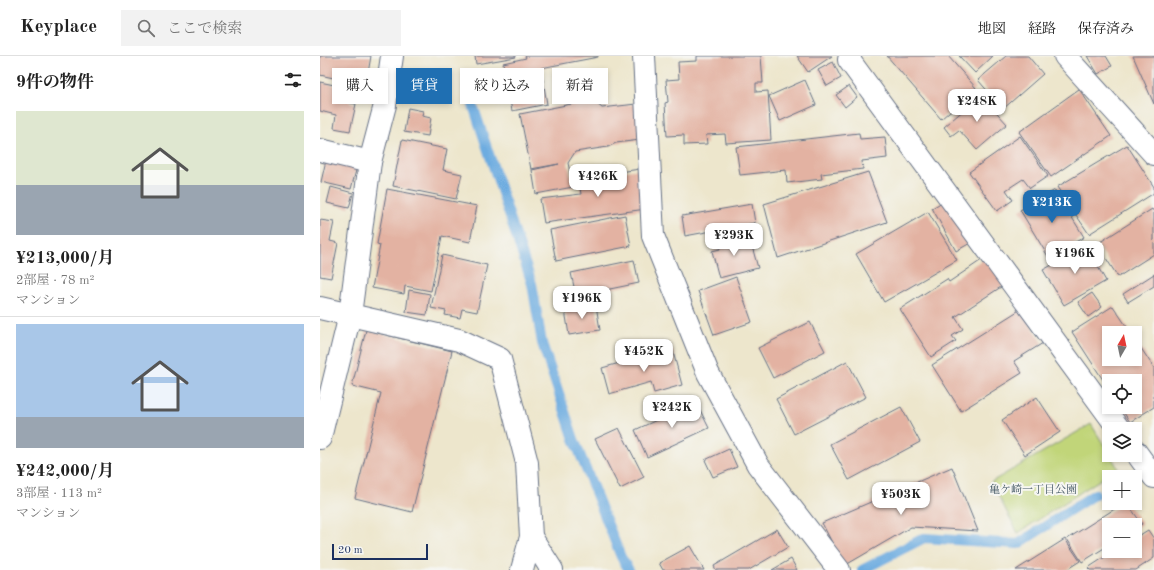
<!DOCTYPE html>
<html lang="ja">
<meta charset="utf-8">
<style>
:root{--surface:#fff;--page:#f2f2f2;--text:#222;--muted:#767676;--line:#e0e0e0;--accent:#1f6fb2}
body{margin:0;font-family:"Old Standard TT","Noto Serif JP",serif;background:var(--page);color:var(--text);height:100vh;display:flex;flex-direction:column;font-size:15px;white-space:nowrap}
*{box-sizing:border-box;margin:0}
p{font-size:13px;color:var(--muted)}
.icon{flex:none;width:22px;height:22px;fill:none;stroke:currentColor;stroke-width:2;stroke-linecap:round;stroke-linejoin:round}
.map{position:relative;flex:1;overflow:hidden}
.side{display:flex;flex-direction:column;background:var(--surface);width:320px}
.side>*{flex:none}
.banner{position:absolute;left:12px;top:12px;width:380px;height:36px;display:flex;gap:8px}
.needle{width:26px;rotate:9deg}
.buttons{position:absolute;left:782px;top:270px;display:grid;gap:8px}
.buttons a{display:grid;place-items:center;width:40px;height:40px;border-radius:0px;background:var(--surface);box-shadow:0 2px 6px #0003;font-size:20px}
.scale{position:absolute;left:12px;bottom:10px;width:96px;box-sizing:border-box;padding-left:4px;border:2px solid #1b2f5e;border-top:0;font-size:11px;line-height:14px;white-space:nowrap;color:#1b2f5e;-webkit-text-stroke:3px #f6f6f2;paint-order:stroke}
.price{position:absolute;translate:-50% -34px;padding:0 9px;border-radius:8px;background:#fff;color:#222;font-size:13px;line-height:26px;filter:drop-shadow(0 1px 2px #0008)}
.price::after{content:'';position:absolute;left:50%;top:24px;width:12px;height:9px;margin-left:-6px;background:inherit;clip-path:polygon(0 0,100% 0,50% 100%)}
.price.on{background:var(--accent);color:#fff}
ul{padding:0;list-style:none}
li{display:grid;align-content:center;gap:8px;height:212px;padding:0 16px}
li+li{border-top:1px solid var(--line)}
li span{display:grid;place-items:center;height:124px;border-radius:0px;color:#555}
li>.icon{margin-inline-start:auto}
span .icon{width:72px;height:72px;fill:#fffc;stroke-width:1}
li b{font-size:17px}
h2{display:flex;justify-content:space-between;align-items:center;height:48px;padding:0 16px;font-size:17px}
.tag{padding:0 14px;border-radius:0px;background:var(--surface);box-shadow:0 2px 6px #0003;font-size:14px;line-height:36px}
.tag.on{background:var(--accent);color:#fff}
header{display:flex;align-items:center;gap:24px;box-sizing:border-box;height:56px;padding:0 20px;background:var(--surface);border-bottom:1px solid var(--line)}
header strong{font-size:19px}
nav{display:flex;gap:22px;margin-inline-start:auto;font-size:14px}
.search{width:280px;height:36px;background:var(--page);display:flex;align-items:center;gap:10px;box-sizing:border-box;padding:0 14px;border-radius:0px;color:var(--muted);font-size:15px}
main{display:flex;flex:1;min-height:0}
.map>svg:first-child{display:block}
.green{fill:#c1d579;stroke:#6e826c}
.lines{fill:none;stroke-linecap:round;stroke-linejoin:round}
.stream{stroke:#6dace0;stroke-width:10}
.building{fill:#e3b2a2}
.minor-casing{stroke:#646f84;stroke-width:24}
.minor{stroke:#fff;stroke-width:22}
.labels{text-anchor:middle;dominant-baseline:central;stroke-width:4;stroke-linejoin:round;paint-order:stroke}
.park-label{font-size:11px;fill:#445865;stroke:#f6f6f2}
</style>
<header>
<strong>Keyplace</strong>
<div class="search"><svg class="icon" aria-label="search" viewBox="0 0 24 24"><circle cx="10" cy="10" r="6"/><path d="M15 15l6 6"/></svg>ここで検索</div>
<nav><a>地図</a><a>経路</a><a>保存済み</a></nav>
</header>
<main>
<section class="side">
<h2>9件の物件<svg class="icon" aria-label="filters" viewBox="0 0 24 24"><path d="M4 7h16M4 17h16"/><circle cx="9" cy="7" r="2"/><circle cx="15" cy="17" r="2"/></svg></h2>
<ul>
<li><span style="background:linear-gradient(#dfe7d0 60%,#9aa5b1 0)"><svg class="icon" aria-label="home" viewBox="0 0 24 24"><path d="M3 11l9-7 9 7M6 9v11h12V9"/></svg></span><div><b>¥213,000/月</b><p>2部屋 · 78 m²</p><p>マンション</p></div></li>
<li><span style="background:linear-gradient(#a9c7e8 75%,#9aa5b1 0)"><svg class="icon" aria-label="home" viewBox="0 0 24 24"><path d="M3 11l9-7 9 7M6 9v11h12V9"/></svg></span><div><b>¥242,000/月</b><p>3部屋 · 113 m²</p><p>マンション</p></div></li>
</ul>
</section>
<div class="map">
<svg width="834" height="514" viewBox="0 0 834 514">
<rect width="100%" height="100%" fill="#f6f6f2"/>
<filter id="ink" filterUnits="userSpaceOnUse"><feTurbulence type="fractalNoise" baseFrequency=".025" numOctaves="2"/><feDisplacementMap in="SourceGraphic" scale="8" xChannelSelector="R" yChannelSelector="G"/><feConvolveMatrix kernelMatrix="1 2 1 2 8 2 1 2 1" color-interpolation-filters="sRGB"/></filter>
<filter id="wash" filterUnits="userSpaceOnUse"><feTurbulence type="fractalNoise" baseFrequency=".012" numOctaves="4" result="noise"/><feDisplacementMap in="SourceGraphic" scale="16" xChannelSelector="R" yChannelSelector="G"/><feGaussianBlur stdDeviation="0.9" result="paint"/><feColorMatrix in="noise" values="0 0 0 0 0 0 0 0 0 0 0 0 0 0 0 0 0 1.4 0 .05"/><feComposite in="paint" operator="in"/></filter>
<g filter="url(#wash)">
<rect width="100%" height="100%" fill="#ede6cc"/>
<polygon class="green" points="771,368 798,412 698,477 671,426"/>
<g class="lines">
<g class="stream">
<polyline points="147,31 212,228 222,287 254,383 301,501 309,514"/>
<polyline points="542,514 604,482 698,488 775,438"/>
</g>
</g>
<g id="blocks">
<g class="building">
<polygon points="0,0 51,0 48,17 20,12 18,23 0,19"/>
<polygon points="155,0 196,0 196,1 156,8"/>
<polygon points="205,0 278,0 278,1 221,12 227,48 192,55 183,7 206,2"/>
<polygon points="377,0 441,0 443,27 436,27 436,36 448,35 451,84 406,87 405,78 386,79 387,88 364,89 364,79 347,80 345,47 348,46 346,24 359,23 358,6 377,5"/>
<polygon points="477,0 512,0 488,16"/>
<polygon points="567,0 628,0 656,32 621,63"/>
<polygon points="639,0 673,0 655,17"/>
<polygon points="686,0 708,0 723,18 683,53 658,24"/>
<polygon points="767,0 786,0 792,10 778,18"/>
<polygon points="813,0 834,0 834,48"/>
<polygon points="513,6 521,22 507,30 498,14"/>
<polygon points="485,24 496,49 460,65 449,40"/>
<polygon points="0,26 33,33 30,47 36,48 30,75 14,72 16,59 0,55"/>
<polygon points="529,30 537,41 525,51 516,39"/>
<polygon points="759,33 791,80 731,121 699,76"/>
<polygon points="661,39 687,68 657,94 639,74 631,80 624,71"/>
<polygon points="272,44 282,52 316,48 320,84 296,87 288,91 255,96 248,107 253,131 216,138 212,114 239,108 211,113 200,58"/>
<polygon points="88,52 103,55 102,60 111,62 108,80 84,76"/>
<polygon points="539,77 540,83 565,81 567,102 542,105 543,113 501,118 502,123 467,127 466,114 420,119 416,91"/>
<polygon points="700,80 728,120 710,132 703,123 686,134 693,144 677,155 649,116"/>
<polygon points="82,84 127,93 123,114 142,118 136,143 73,130"/>
<polygon points="807,89 834,131 834,137 769,178 737,131"/>
<polygon points="7,100 38,107 31,133 1,126"/>
<polygon points="320,113 326,153 224,167 220,143 261,138 258,122"/>
<polygon points="548,116 567,166 458,202 444,148"/>
<polygon points="11,131 33,137 29,152 7,147"/>
<polygon points="67,133 157,150 150,186 122,180 111,235 85,230 84,238 52,232 60,189 57,188"/>
<polygon points="735,134 764,181 729,202 700,154"/>
<polygon points="626,144 654,185 636,195 612,152"/>
<polygon points="432,148 435,167 365,180 362,160"/>
<polygon points="832,153 834,156 834,184 832,185 834,187 834,198 798,221 777,188"/>
<polygon points="608,156 637,204 564,246 536,198"/>
<polygon points="305,159 311,190 236,205 230,174"/>
<polygon points="0,164 14,166 10,185 18,187 11,222 0,220"/>
<polygon points="409,177 412,188 430,183 438,212 399,222 392,195 400,193 396,180"/>
<polygon points="766,190 786,225 744,249 723,214"/>
<polygon points="122,199 167,209 157,256 142,253 140,262 125,259 126,255 111,252"/>
<polygon points="666,201 684,229 635,261 643,273 632,280 636,285 611,301 580,253 627,223 629,226"/>
<polygon points="314,204 319,227 256,240 251,217"/>
<polygon points="834,218 834,230 808,246 803,238"/>
<polygon points="416,221 432,266 394,279 378,235"/>
<polygon points="89,234 110,238 107,259 86,256"/>
<polygon points="772,237 782,251 768,261 758,246"/>
<polygon points="276,249 280,274 249,279 245,254"/>
<polygon points="793,250 811,277 789,277 789,303 815,303 815,283 834,312 834,351 810,366 800,351 815,351 815,325 789,325 789,333 752,276"/>
<polygon points="701,253 723,287 694,305 702,317 641,355 612,309"/>
<polygon points="490,266 505,295 453,322 438,292"/>
<polygon points="46,274 132,295 92,456 35,442 61,337 32,330"/>
<polygon points="352,292 362,329 334,337 331,326 289,338 282,312"/>
<polygon points="527,305 546,341 474,378 456,343"/>
<polygon points="717,341 740,376 705,399 682,364"/>
<polygon points="376,346 389,372 327,401 315,374"/>
<polygon points="581,351 600,386 529,424 510,388"/>
<polygon points="299,372 324,421 300,433 275,383"/>
<polygon points="409,393 417,411 393,421 385,404"/>
<polygon points="632,411 658,475 591,471 524,510 502,467"/>
<polygon points="804,447 807,447 822,468 815,472 815,469 789,469 789,489 762,506 747,483"/>
<polygon points="457,473 468,491 429,514 396,514 394,510"/>
<polygon points="828,474 834,483 834,502 816,514 770,514 768,512 794,495 815,495 815,482"/>
<polygon points="745,483 760,505 746,514 696,514"/>
<polygon points="370,490 384,514 343,514 339,507"/>
<polygon points="471,503 477,514 452,514"/>
</g>
</g>
</g>
<g filter="url(#ink)">
<use href="#blocks" fill-opacity="0" stroke="#646f84" stroke-width="1"/>
<g class="lines">
<g class="minor-casing">
<g id="minor">
<polyline points="324,0 333,180 388,317 438,409 519,514"/>
<polyline points="530,0 529,4 799,373"/>
<polyline points="745,0 834,98"/>
<polyline points="0,94 50,106"/>
<polyline points="0,252 139,284 180,303 207,407 211,481 202,514"/>
<polyline points="0,382 30,259 50,106 65,49 72,0"/>
<polyline points="815,395 834,421"/>
<polyline points="211,481 232,514"/>
</g>
</g>
<use href="#minor" class="minor"/>
</g>
</g>
<g class="labels">
<g class="park-label">
<text x="713" y="434">亀ケ崎一丁目公園</text>
</g>
</g>
</svg>
<div class="buttons">
<a><svg class="needle" viewBox="-14 -14 28 28"><path d="M0-13l5 13h-10z" fill="#e53935"/><path d="M0 13l5-13h-10z" fill="#767676"/></svg></a>
<a><svg class="icon" aria-label="locate" viewBox="0 0 24 24"><circle cx="12" cy="12" r="6"/><path d="M12 2v4M12 18v4M2 12h4M18 12h4"/></svg></a>
<a><svg class="icon" aria-label="layers" viewBox="0 0 24 24"><path d="M12 4l9 5-9 5-9-5zM3 14l9 5 9-5"/></svg></a>
<a>+</a>
<a>−</a>
</div>
<div class="scale">20 m</div>
<b class="price" style="left:657px;top:67px">¥248K</b>
<b class="price" style="left:278px;top:142px">¥426K</b>
<b class="price on" style="left:732px;top:168px">¥213K</b>
<b class="price" style="left:414px;top:201px">¥293K</b>
<b class="price" style="left:755px;top:219px">¥196K</b>
<b class="price" style="left:262px;top:264px">¥196K</b>
<b class="price" style="left:324px;top:317px">¥452K</b>
<b class="price" style="left:352px;top:373px">¥242K</b>
<b class="price" style="left:581px;top:460px">¥503K</b>
<div class="banner">
<a class="tag">購入</a>
<a class="tag on">賃貸</a>
<a class="tag">絞り込み</a>
<a class="tag">新着</a>
</div>
</div>
</main>
